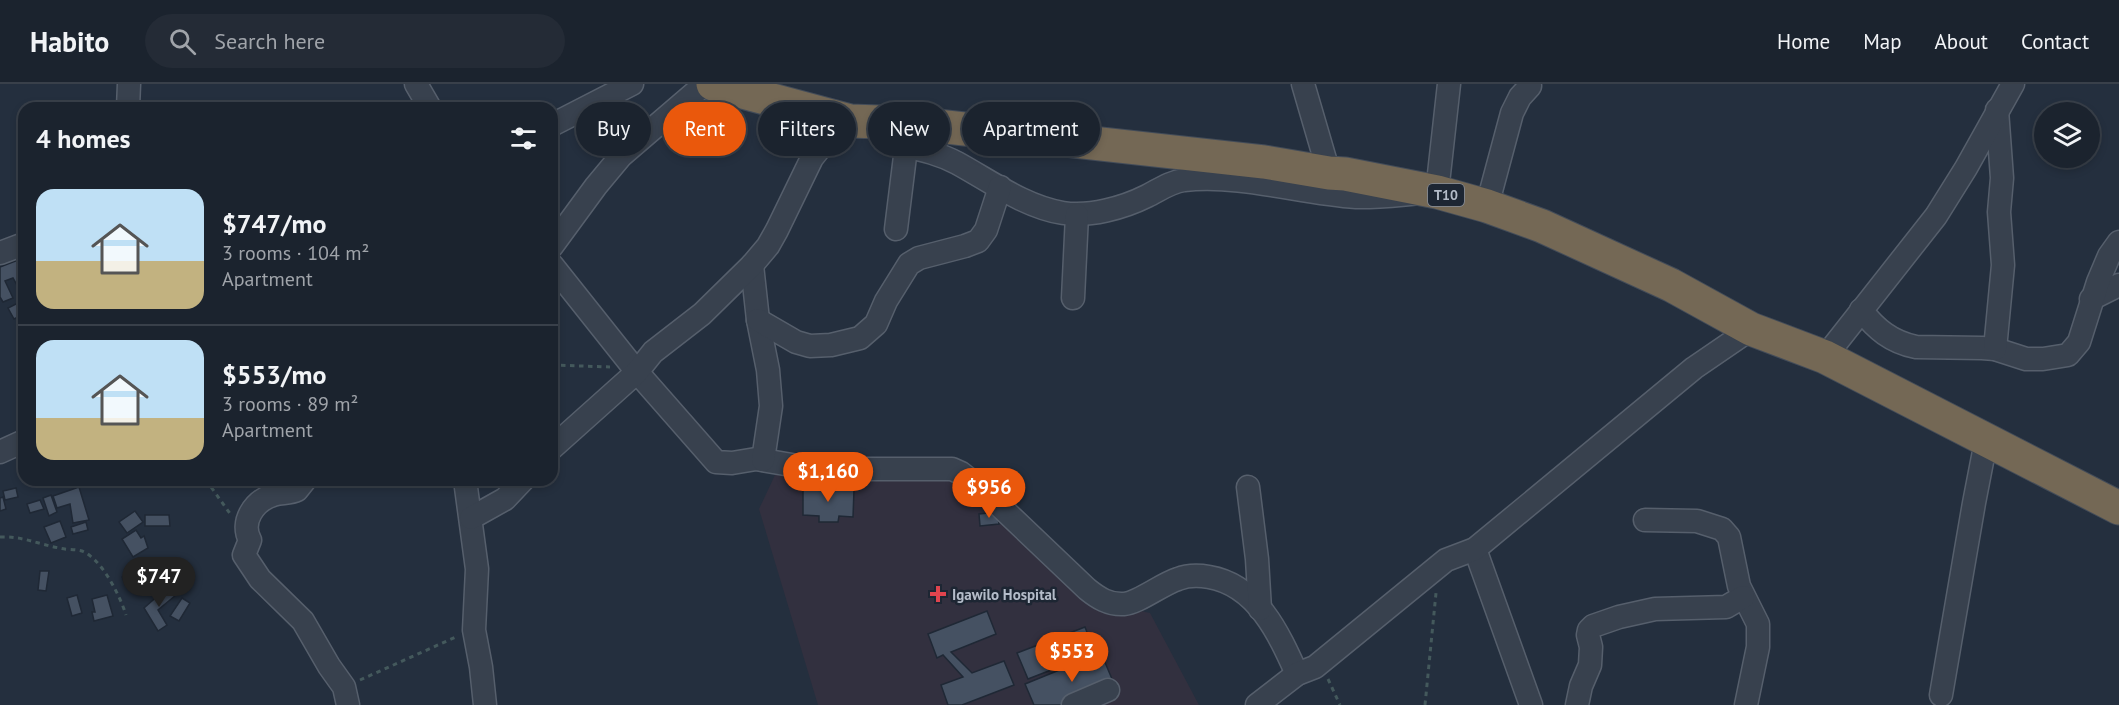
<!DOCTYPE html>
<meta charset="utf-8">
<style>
:root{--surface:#1b232e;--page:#242b36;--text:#f1f3f6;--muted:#a0a4aa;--line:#39404a;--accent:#ea580c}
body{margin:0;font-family:"PT Sans",sans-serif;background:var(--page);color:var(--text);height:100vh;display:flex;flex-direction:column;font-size:22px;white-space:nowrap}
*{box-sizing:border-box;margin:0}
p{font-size:20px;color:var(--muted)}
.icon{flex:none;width:33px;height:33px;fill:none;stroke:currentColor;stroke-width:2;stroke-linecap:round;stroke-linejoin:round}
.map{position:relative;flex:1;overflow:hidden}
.side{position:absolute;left:18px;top:18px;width:540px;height:384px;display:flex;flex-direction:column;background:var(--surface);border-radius:18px;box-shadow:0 3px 9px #0003,0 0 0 2px var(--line)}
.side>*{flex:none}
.banner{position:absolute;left:576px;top:18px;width:570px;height:54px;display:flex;gap:12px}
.controls{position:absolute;left:2034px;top:18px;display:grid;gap:12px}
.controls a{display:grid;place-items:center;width:66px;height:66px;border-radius:50%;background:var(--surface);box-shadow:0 3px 9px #0003,0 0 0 2px var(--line);font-size:30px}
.price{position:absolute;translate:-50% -51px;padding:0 14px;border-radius:21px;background:var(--accent);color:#fff;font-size:20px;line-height:39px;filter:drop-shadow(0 2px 3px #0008)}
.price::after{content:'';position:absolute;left:50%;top:36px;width:18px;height:14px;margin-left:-9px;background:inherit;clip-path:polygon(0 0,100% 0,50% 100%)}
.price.current{background:#222;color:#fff}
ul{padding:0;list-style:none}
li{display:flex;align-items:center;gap:18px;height:150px;padding:0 18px}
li+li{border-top:2px solid var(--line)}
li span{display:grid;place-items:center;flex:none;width:168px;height:120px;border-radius:18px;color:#555}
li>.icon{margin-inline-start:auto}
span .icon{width:72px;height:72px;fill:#fffc;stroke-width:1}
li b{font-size:26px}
h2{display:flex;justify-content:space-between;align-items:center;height:72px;padding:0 18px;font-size:26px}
.tag{padding:0 21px;border-radius:27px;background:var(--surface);box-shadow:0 3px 9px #0003,0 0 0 2px var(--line);font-size:21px;line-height:54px}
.tag.current{background:var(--accent);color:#fff}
header{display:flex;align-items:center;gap:36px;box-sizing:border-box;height:84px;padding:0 30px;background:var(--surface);border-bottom:2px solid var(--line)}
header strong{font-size:28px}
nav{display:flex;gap:33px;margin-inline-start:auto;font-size:21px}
.search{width:420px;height:54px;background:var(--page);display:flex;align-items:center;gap:15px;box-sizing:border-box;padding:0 21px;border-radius:33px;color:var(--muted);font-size:22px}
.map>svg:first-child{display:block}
.medical{fill:#32303f}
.building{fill:#455162;stroke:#1f2835;stroke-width:1.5}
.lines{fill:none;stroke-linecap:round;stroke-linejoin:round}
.minor-casing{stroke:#565f6c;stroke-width:25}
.highway-casing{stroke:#434c59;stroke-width:35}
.path{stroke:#44595c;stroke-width:3;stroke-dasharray:4.5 4.5;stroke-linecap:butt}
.minor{stroke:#38414e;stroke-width:22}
.highway{stroke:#746855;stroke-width:33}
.health-dot{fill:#e0444e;stroke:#1d2633;stroke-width:2}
.labels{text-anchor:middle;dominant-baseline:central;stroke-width:5;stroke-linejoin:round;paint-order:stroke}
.shield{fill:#1d2633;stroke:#878f9c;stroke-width:1.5}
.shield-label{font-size:14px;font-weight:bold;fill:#b4bcc9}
.poi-label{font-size:15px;font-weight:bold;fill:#b4bcc9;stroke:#1d2633;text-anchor:start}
</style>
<header>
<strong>Habito</strong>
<div class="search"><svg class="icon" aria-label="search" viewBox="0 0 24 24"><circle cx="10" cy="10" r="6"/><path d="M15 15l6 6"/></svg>Search here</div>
<nav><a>Home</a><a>Map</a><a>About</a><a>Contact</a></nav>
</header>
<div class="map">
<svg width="2119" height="621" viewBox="0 0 2119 621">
<rect width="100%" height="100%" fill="#242f3e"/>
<polygon class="medical" points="775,391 961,391 1101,518 1150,529 1199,621 818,621 759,425"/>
<g class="building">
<polygon points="18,176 24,190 24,208 22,210 13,194 5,197 13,214 3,218 0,213 0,183"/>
<polygon points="22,217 24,230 14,235 8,224"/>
<polygon points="818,399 839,400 839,406 854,406 853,433 839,432 838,438 819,438 819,432 803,431 803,405 818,406"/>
<polygon points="79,403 89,436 73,439 70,420 57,424 53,412"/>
<polygon points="16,404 18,413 5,416 3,407"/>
<polygon points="51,411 57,428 49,432 43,414"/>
<polygon points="3,413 6,425 0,427 0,414"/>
<polygon points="40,416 44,425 30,429 27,420"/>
<polygon points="135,427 143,438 127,449 119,438"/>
<polygon points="997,428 999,440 980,442 979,430"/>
<polygon points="145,431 169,431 170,442 145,442"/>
<polygon points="60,437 66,453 51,459 44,443"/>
<polygon points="86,438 88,446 73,450 71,443"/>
<polygon points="136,446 141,454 144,452 148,464 133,473 122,455"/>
<polygon points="40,487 49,487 46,507 38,506"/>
<polygon points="130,489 134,497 126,501 122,493"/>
<polygon points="168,503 176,511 158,526 167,541 158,547 144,524"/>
<polygon points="77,511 82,529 72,532 67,514"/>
<polygon points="107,511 113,532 94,537 92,528 95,528 92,515"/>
<polygon points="182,514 190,519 179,537 170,532"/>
<polygon points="987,527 996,550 951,568 972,589 1004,577 1014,601 962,621 948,621 941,601 963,593 943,571 937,574 928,550"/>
<polygon points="1085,543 1095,569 1028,595 1017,569"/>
<polygon points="1101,569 1115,602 1068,621 1034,621 1025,600"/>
</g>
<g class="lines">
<g class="minor-casing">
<g id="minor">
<polyline points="416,0 430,24"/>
<polyline points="1303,0 1329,89"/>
<polyline points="128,24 129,0"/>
<polyline points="552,41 632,0"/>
<path d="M905,62c18,4 35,8 52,17 33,18 68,44 106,50 27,4 60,-5 84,-17 12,-6 23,-14 37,-16 58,-6 115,13 172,17 25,1 55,-4 81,-5l12,-108"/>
<polyline points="1487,122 1512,29 1520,13 1530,2"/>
<polyline points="896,145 908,48"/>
<polyline points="552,162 596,102 621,72 705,0"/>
<polyline points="0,169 24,160"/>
<path d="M552,181l85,107 79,90 16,1 24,-4 59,10h137l9,4 23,18 103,98c11,9 22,16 37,15 14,-1 38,-20 54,-25 10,-4 20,-4 31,-2 48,8 70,57 88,97"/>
<polyline points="752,181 758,236 768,286 771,322 763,376"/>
<polyline points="1073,214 1077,131"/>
<polyline points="2091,215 2119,201"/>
<path d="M1861,226c15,19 30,32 55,37l66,1 13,1 31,10h17l25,-4 11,-13 19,-60 11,-26 10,-14"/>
<polyline points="758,236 796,258 810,262 831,261 860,254 876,240 886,217 909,180 919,174 965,162 978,157 986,146 1000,103"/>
<polyline points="1995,265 2003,181 1999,128 2002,94 1997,26"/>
<polyline points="1825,273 1936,132 1966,84 2013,0"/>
<polyline points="552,364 637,288 653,268 702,230 752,181 768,162 777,146 812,74 837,43 850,37"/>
<polyline points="0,368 24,357"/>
<path d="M305,396l-8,10c-8,4 -16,2 -24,5 -19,6 -33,27 -23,45l-6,15 16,24 43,42 26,45 15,21 4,18"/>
<polyline points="465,396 477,485 474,546 481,583 485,621"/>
<polyline points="1248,403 1257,475 1260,525"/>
<polyline points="471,434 505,415 523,396"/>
<polyline points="1645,436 1697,437 1722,445 1729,453 1739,502 1758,540 1758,563 1746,621"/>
<polyline points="1475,465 1531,621"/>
<polyline points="1941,611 1974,419 1986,357"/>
<polyline points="1073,621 1108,606"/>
<polyline points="1257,621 1297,590 1315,583 1446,476 1475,465 1694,284 1751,245"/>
<polyline points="1577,621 1581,602 1590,581 1591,563 1588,551 1589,546 1593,542 1619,533 1655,525 1726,523 1743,513"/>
</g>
</g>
<g class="highway-casing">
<polyline id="highway" points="713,0 850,37 910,39 1264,78 1329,89 1345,90 1437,108 1487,122 1542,142 1671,201 1751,245 1825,273 2119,424"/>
</g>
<g class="path">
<polyline points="552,281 610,283"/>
<polyline points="206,396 231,431"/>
<path d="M0,453c22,-1 38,7 59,11 7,2 16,1 23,3 20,8 38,45 44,64"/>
<polyline points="1328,595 1340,621"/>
<polyline points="360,596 458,552"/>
<polyline points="1425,621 1436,509"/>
</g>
<use href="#minor" class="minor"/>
<use href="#highway" class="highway"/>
</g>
<path class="health-dot" d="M935 501h6v6h6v6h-6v6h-6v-6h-6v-6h6z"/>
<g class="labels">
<rect class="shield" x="1428" y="100" width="36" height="22" rx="4.5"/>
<g class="shield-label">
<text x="1446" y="111">T10</text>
</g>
<g class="poi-label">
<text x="952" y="510">Igawilo Hospital</text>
</g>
</g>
</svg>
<div class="controls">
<a><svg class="icon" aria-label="layers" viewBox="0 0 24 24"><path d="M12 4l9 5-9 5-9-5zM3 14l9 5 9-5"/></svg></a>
</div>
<b class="price" style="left:828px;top:419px">$1,160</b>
<b class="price" style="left:989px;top:435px">$956</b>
<b class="price current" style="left:159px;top:524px">$747</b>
<b class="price" style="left:1072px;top:599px">$553</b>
<div class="banner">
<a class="tag">Buy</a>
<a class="tag current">Rent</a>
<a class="tag">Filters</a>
<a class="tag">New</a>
<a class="tag">Apartment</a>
</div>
<section class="side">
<h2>4 homes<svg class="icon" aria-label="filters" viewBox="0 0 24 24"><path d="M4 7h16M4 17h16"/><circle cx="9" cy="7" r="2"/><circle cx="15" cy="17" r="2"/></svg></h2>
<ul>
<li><span style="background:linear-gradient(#bfe0f5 60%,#c2b280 0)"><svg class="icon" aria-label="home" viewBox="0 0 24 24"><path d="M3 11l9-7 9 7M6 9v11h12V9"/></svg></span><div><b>$747/mo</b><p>3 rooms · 104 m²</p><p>Apartment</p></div></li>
<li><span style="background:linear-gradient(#bfe0f5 65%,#c2b280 0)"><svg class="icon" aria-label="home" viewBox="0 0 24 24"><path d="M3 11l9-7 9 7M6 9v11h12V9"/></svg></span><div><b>$553/mo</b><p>3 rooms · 89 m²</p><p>Apartment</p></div></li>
</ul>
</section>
</div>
